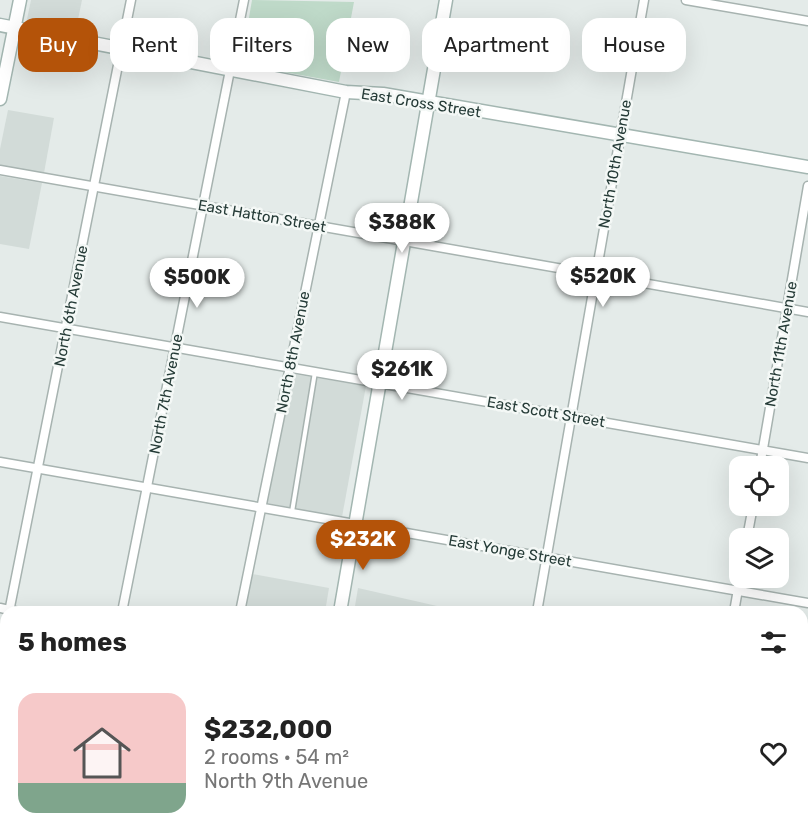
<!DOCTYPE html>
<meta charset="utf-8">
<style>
:root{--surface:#fff;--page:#f6f6f6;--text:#222;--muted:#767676;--line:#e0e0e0;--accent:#b45309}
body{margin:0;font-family:Rubik,sans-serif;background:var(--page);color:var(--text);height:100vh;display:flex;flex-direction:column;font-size:22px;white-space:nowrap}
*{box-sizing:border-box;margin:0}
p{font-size:20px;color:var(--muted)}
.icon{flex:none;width:33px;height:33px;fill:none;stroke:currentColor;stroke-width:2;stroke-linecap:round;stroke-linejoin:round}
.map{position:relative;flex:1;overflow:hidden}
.drawer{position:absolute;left:0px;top:606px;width:808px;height:234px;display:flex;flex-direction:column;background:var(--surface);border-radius:18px 18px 0 0;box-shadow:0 6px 24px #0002}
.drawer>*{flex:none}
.banner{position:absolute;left:18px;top:18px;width:772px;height:54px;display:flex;gap:12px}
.buttons{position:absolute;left:729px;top:456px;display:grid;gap:12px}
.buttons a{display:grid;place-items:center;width:60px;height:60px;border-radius:12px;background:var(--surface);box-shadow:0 6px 24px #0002;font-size:30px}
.price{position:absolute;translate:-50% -51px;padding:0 14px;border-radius:21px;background:#fff;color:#222;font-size:20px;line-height:39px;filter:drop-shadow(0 2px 3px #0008)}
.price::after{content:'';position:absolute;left:50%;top:36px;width:18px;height:14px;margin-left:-9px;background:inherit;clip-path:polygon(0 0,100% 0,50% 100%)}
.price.on{background:var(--accent);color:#fff}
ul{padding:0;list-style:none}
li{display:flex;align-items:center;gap:18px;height:150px;padding:0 18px}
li+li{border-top:2px solid var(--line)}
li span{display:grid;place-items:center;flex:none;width:168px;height:120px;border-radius:18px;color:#555}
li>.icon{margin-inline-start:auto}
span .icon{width:72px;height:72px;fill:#fffc;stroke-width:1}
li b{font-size:26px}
h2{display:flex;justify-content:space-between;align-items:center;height:72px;padding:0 18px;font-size:26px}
.chip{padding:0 21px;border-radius:18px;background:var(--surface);box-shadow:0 6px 24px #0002;font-size:21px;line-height:54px}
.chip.on{background:var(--accent);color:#fff}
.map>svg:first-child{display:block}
.built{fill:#d2dbd8}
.green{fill:#bfdac9}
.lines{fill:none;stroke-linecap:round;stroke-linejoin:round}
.lane-casing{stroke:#a7b3b0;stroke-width:7}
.street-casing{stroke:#a7b3b0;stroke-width:11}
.secondary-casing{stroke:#a3b6b1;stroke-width:15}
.lane{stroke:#fff;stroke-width:4}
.street{stroke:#fff;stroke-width:8}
.secondary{stroke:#fff;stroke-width:12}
.labels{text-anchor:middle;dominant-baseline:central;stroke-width:5;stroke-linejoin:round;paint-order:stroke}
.street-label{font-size:15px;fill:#253b37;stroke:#f4f8f6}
</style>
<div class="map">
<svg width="808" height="840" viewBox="0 0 808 840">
<rect width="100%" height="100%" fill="#e4ebe9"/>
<g class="built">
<polygon points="31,0 82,0 75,34 26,24"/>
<polygon points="8,110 54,118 44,173 0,165 0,149"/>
<polygon points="0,176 42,183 29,249 0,244"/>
<polygon points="293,374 366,386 342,517 267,503"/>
<polygon points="252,574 329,588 325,612 245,612"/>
<polygon points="358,588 437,606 435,612 354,612"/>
</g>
<polygon class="green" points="252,0 354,2 339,82 241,64"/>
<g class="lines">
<g class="lane-casing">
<g id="lane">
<polyline points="292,512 315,372"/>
<polyline points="787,840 788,834"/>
</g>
</g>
<g class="street-casing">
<g id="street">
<polyline points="686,0 808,21"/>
<polyline points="0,170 808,312"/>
<polyline points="0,317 808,458"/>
<polyline points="0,462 808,603"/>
<polyline points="760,466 808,186"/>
<polyline points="747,538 753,506"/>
<polyline points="0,608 19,612"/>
<polyline points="9,612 131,0"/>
<polyline points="122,612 244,0"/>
<polyline points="240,612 346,92"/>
<polyline points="537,612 644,0"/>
<polyline points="734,612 740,578"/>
<polyline points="0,656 6,626"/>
<polyline points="802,747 808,748"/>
<polyline points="462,834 498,840"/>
<polyline points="76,840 77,834"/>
<polyline points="194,840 196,834"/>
<polyline points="694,840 695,834"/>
</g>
</g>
<g class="secondary-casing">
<g id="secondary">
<polyline points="0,25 346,92 383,94 808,167"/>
<polyline points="0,99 20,0"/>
<polyline points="340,612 446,0"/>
<polyline points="0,755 6,756"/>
<polyline points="300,840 301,834"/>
</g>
</g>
<use href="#lane" class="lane"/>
<use href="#street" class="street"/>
<use href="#secondary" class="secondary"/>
</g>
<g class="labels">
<g class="street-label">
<text transform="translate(421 103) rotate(9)">East Cross Street</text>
<text transform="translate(615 164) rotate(-80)">North 10th Avenue</text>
<text transform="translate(262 216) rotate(10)">East Hatton Street</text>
<text transform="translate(71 306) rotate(-79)">North 6th Avenue</text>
<text transform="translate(781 344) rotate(-80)">North 11th Avenue</text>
<text transform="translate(293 352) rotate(-79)">North 8th Avenue</text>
<text transform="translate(166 394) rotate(-79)">North 7th Avenue</text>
<text transform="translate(546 412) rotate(10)">East Scott Street</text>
<text transform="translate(510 551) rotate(10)">East Yonge Street</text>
</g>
</g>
</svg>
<div class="buttons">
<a><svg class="icon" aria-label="locate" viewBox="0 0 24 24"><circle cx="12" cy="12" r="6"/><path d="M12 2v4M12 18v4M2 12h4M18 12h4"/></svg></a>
<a><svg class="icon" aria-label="layers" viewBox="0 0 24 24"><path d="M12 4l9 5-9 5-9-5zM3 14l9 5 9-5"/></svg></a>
</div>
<b class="price" style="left:402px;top:254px">$388K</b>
<b class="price" style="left:603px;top:308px">$520K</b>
<b class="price" style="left:197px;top:309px">$500K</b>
<b class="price" style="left:402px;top:401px">$261K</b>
<b class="price on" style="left:363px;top:571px">$232K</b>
<div class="banner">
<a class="chip on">Buy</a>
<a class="chip">Rent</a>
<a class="chip">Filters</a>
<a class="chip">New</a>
<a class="chip">Apartment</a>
<a class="chip">House</a>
</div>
<section class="drawer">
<h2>5 homes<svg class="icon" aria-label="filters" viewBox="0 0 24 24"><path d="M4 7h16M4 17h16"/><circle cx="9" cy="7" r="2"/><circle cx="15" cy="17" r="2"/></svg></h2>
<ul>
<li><span style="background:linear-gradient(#f6c9c9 75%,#7fa58c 0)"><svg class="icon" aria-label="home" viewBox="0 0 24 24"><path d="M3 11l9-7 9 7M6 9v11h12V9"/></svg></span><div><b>$232,000</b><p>2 rooms · 54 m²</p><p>North 9th Avenue</p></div><svg class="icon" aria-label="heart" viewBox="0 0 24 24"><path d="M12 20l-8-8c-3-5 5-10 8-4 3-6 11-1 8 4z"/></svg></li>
</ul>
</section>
</div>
